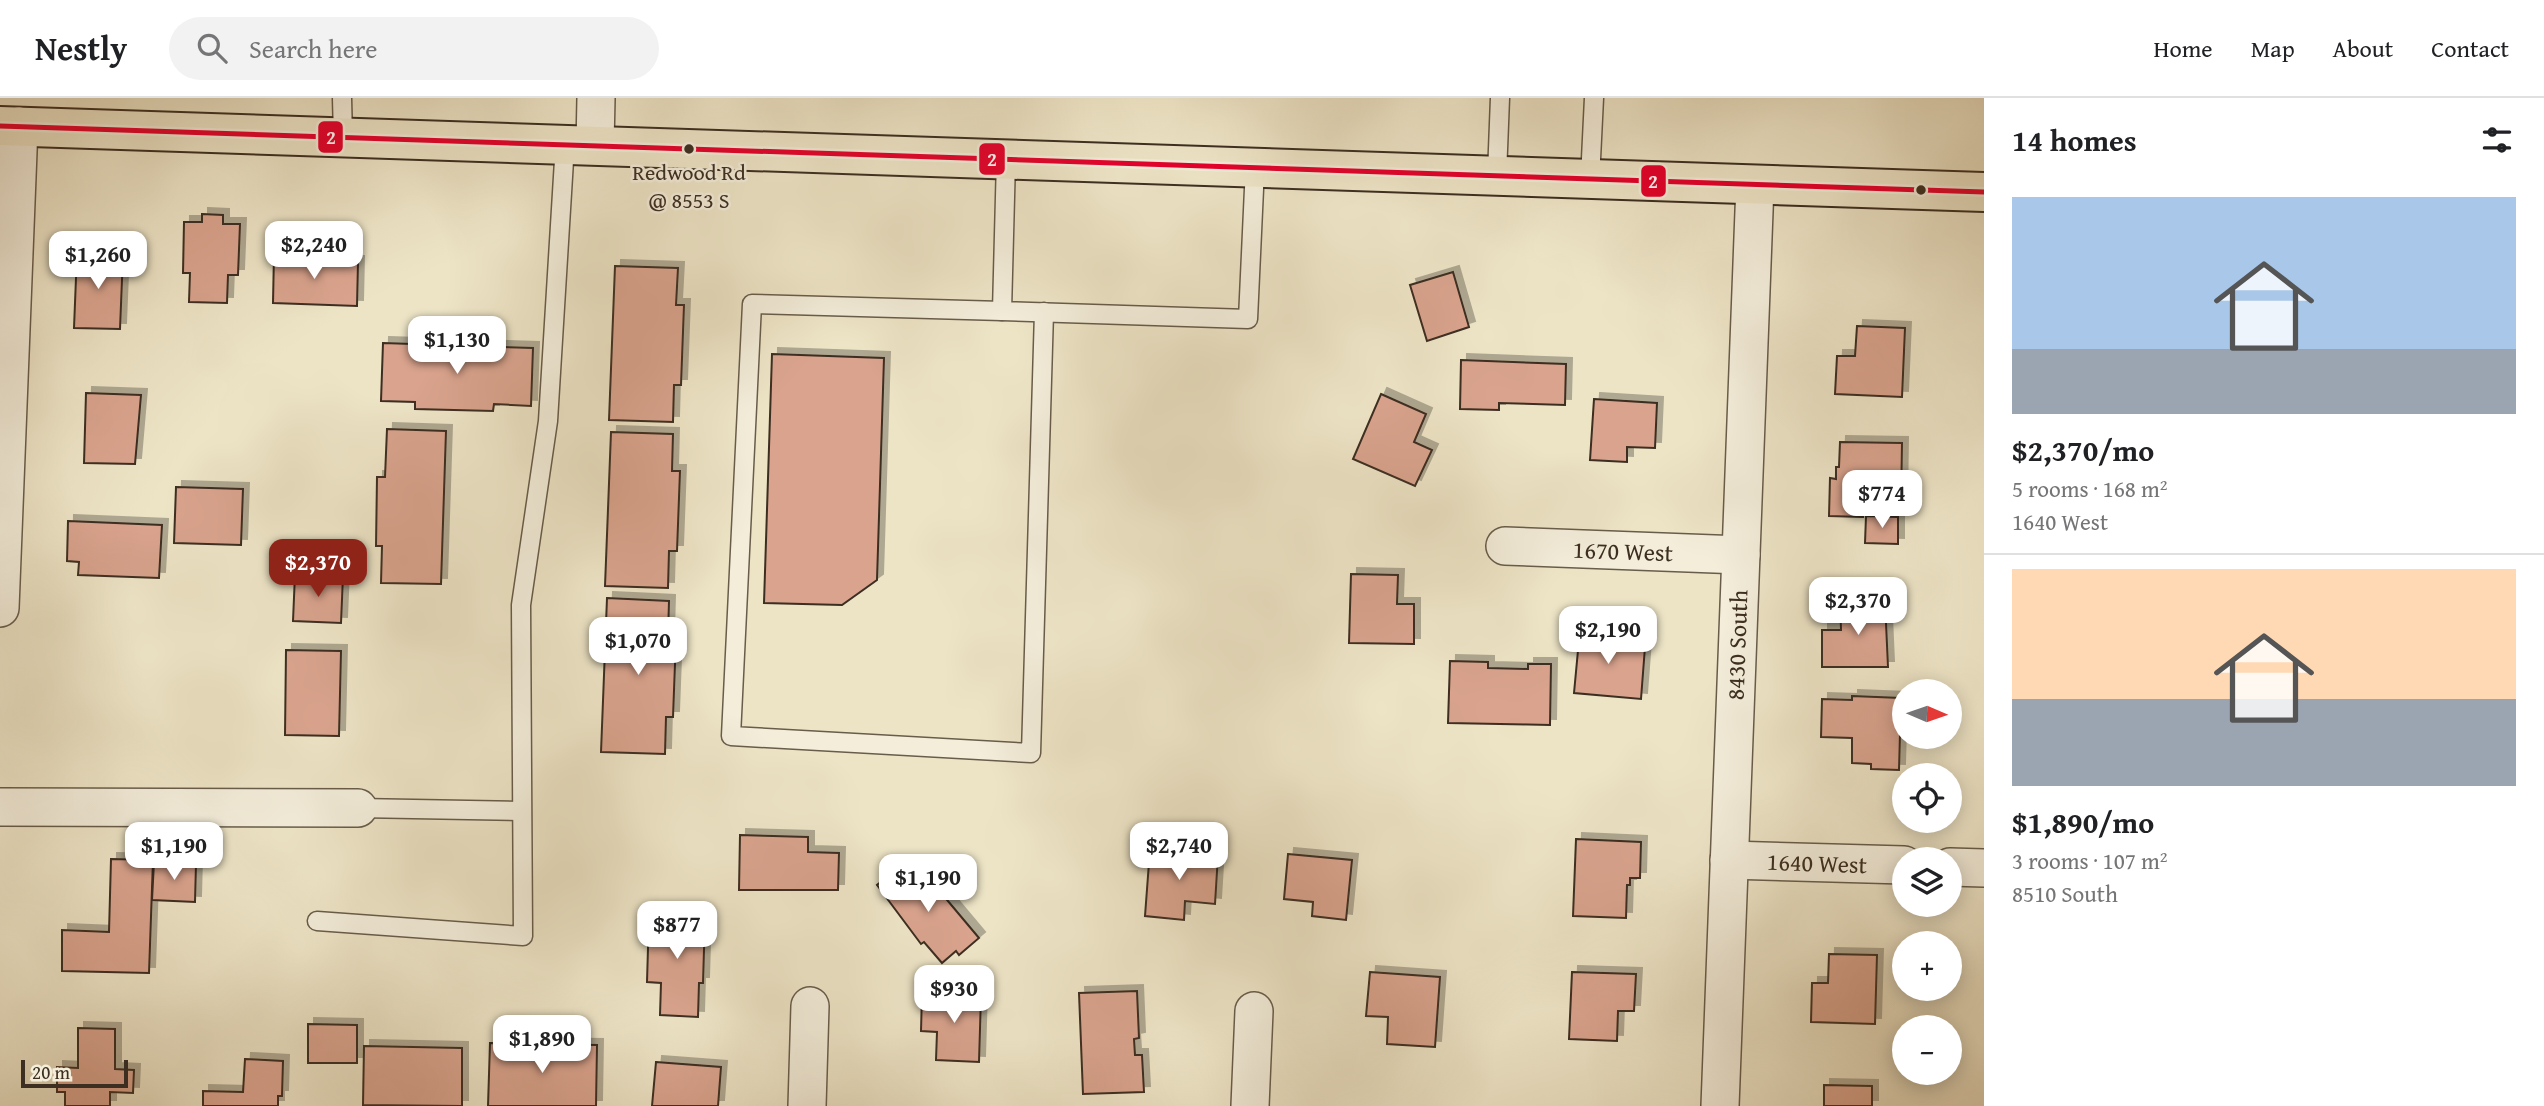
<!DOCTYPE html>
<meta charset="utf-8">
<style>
:root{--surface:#fff;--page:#f2f2f2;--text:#202124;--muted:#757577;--line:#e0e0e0;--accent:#8f2418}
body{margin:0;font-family:"Gentium Book Plus",serif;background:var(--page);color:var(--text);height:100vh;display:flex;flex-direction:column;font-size:26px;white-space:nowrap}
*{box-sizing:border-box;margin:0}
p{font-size:23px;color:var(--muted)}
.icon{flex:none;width:38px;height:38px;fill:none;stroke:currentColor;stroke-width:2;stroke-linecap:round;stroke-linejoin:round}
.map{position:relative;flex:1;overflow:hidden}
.side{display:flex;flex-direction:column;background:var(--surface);width:560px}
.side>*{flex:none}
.needle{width:46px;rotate:92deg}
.fabs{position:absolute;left:1892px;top:581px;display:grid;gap:14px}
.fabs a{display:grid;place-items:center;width:70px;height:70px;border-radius:50%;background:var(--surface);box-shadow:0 4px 18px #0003;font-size:35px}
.scale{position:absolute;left:21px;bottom:18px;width:107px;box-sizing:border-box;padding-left:7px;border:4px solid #3c2e21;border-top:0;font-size:19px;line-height:24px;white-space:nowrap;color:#3c2e21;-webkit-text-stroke:5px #f3edda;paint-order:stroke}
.price{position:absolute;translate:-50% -60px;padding:0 16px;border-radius:14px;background:#fff;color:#222;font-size:23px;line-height:46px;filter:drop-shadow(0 2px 4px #0008)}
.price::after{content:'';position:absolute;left:50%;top:42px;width:21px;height:16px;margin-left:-10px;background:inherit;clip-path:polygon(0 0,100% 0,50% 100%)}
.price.selected{background:var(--accent);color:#fff}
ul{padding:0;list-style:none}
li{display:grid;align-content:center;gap:14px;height:371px;padding:0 28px}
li+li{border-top:2px solid var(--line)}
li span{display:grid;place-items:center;height:217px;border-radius:0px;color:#555}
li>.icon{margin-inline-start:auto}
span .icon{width:126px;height:126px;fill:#fffc;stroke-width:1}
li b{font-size:30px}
h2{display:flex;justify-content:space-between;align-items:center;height:84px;padding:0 28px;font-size:30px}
header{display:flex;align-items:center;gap:42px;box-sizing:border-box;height:98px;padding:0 35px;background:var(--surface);border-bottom:2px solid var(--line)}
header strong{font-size:33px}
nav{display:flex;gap:38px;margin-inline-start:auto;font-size:24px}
.search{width:490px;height:63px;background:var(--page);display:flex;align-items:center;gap:18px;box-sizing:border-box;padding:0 24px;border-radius:38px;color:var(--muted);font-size:26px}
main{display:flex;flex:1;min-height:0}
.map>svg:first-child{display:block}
.building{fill:#d9a38d;stroke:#3c2e21;stroke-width:2;filter:url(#shadow)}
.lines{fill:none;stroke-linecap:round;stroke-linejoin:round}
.lane-casing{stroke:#685c4a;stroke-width:21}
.street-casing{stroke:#685c4a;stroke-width:40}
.primary-casing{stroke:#3c2e21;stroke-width:42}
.lane{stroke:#f3edda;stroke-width:18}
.street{stroke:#f3edda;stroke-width:37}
.primary{stroke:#ede4c6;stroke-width:38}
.bus-1-casing{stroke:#f3edda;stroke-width:10}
.bus-1{stroke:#e4002b;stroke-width:5}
.bus-dot{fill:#3c2e21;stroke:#f3edda;stroke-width:2.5}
.labels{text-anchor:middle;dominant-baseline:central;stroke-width:5;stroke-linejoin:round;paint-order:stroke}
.bus-label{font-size:22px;fill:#3c2e21;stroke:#f3edda}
.street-label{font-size:24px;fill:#3c2e21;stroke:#f3edda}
.line-badge{stroke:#f3edda;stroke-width:2.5}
.badge-label{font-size:19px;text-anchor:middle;font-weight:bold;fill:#fff}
</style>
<header>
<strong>Nestly</strong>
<div class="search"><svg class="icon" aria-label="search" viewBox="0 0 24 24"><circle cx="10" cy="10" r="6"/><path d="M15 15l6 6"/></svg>Search here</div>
<nav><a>Home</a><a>Map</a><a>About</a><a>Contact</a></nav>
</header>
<main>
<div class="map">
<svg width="1984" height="1008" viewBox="0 0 1984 1008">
<defs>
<filter id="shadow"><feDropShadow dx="6" dy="-6" stdDeviation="0" flood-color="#0004"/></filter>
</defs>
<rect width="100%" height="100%" fill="#ede4c6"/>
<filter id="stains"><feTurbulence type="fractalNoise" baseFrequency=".00286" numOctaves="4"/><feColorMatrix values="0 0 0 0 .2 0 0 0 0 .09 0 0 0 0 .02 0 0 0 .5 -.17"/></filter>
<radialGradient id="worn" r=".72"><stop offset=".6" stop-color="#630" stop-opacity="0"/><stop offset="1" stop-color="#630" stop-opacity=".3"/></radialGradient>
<g class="building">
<polygon points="202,116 223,117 223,126 240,126 238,177 228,177 227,205 189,204 190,175 183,175 184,124 202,124"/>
<polygon points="77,155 123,157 120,231 74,230"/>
<polygon points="274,156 326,158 326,163 358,164 357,208 273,205"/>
<polygon points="615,168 678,170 676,207 684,207 681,287 674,287 673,324 609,322"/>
<polygon points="1453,174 1469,229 1427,243 1410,187"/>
<polygon points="1857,228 1905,230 1902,299 1835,296 1837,258 1855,258"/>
<polygon points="383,245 533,250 531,308 494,306 493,313 415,311 415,304 381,303"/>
<polygon points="772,256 884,260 877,482 842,507 764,505"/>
<polygon points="1461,262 1566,266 1565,307 1499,305 1499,312 1460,311"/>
<polygon points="86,295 141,297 135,366 84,365"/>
<polygon points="1381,296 1426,316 1414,344 1432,352 1415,388 1353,361"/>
<polygon points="1594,301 1657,305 1655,350 1627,349 1627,364 1590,362"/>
<polygon points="387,331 446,333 441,486 381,485 382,448 376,448 377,379 385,379"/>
<polygon points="611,334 673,336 672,373 680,373 677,453 669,453 668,490 605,488"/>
<polygon points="1840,344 1902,345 1901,407 1864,406 1863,419 1829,418 1830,380 1836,381 1836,369 1839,369"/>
<polygon points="176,389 243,391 241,447 174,445"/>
<polygon points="1866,418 1898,419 1898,446 1865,445"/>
<polygon points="68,423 162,427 159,480 78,477 79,464 67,463"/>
<polygon points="295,476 343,478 341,525 293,523"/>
<polygon points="1351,476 1398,477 1397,506 1414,506 1414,546 1349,545"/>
<polygon points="607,500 669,503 668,539 676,539 673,619 666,619 665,656 601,654"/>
<polygon points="1840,503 1885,503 1888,569 1822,569 1822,532 1841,532"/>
<polygon points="1580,531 1616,535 1615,546 1645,549 1641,601 1574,595"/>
<polygon points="286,552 341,553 339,638 285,637"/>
<polygon points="1450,563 1488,564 1488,570 1528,571 1528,566 1551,566 1550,627 1448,625"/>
<polygon points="1852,598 1901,600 1899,672 1871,671 1871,666 1852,665 1852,640 1821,639 1822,601 1852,602"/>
<polygon points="740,737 808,739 808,754 839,755 838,792 739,792"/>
<polygon points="1576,741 1641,744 1640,780 1630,780 1630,787 1627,787 1626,820 1573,818"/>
<polygon points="1150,751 1218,757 1215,806 1185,803 1184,822 1145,818"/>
<polygon points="1288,756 1352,762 1346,822 1312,818 1313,804 1284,801"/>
<polygon points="111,761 153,762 149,875 62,873 62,832 109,834"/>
<polygon points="154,764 196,766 195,804 152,802"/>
<polygon points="906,764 926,789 932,784 979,840 959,857 956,853 942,865 924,844 921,846 877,787"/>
<polygon points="649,816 705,818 703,885 699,885 698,919 660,917 661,885 647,884"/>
<polygon points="1829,856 1877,857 1875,926 1811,924 1812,885 1828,885"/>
<polygon points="1370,874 1440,879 1435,949 1387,946 1388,919 1366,918"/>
<polygon points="1572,874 1636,876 1634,913 1618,913 1617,943 1569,941"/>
<polygon points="1137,893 1139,940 1134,941 1135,957 1142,957 1144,994 1083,996 1079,895"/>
<polygon points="922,896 981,898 979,964 936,962 937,934 921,933"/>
<polygon points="308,926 357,927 357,965 308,965"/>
<polygon points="78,930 115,931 115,971 134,972 133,995 110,994 110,1008 65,1008 65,994 57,994 57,969 78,970"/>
<polygon points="490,945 597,947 596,1008 488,1008"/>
<polygon points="364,948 462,950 462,1008 363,1007"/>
<polygon points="245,961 283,963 282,998 278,998 278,1008 203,1008 203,993 243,994"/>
<polygon points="656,964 721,969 718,1008 652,1008"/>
<polygon points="1824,987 1872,988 1872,1008 1824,1008"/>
</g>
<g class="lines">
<g class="lane-casing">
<g id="lane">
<polyline points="342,0 343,39"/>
<polyline points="1006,61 1002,213 1248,221 1255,69"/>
<polyline points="1497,77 1500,0"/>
<polyline points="1590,81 1594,0"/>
<polyline points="1002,213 752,206 731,638 1031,655 1044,214"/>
<polyline points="358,710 521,713"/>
<polyline points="317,823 523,838 521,507 548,323 565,46"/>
</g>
</g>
<g class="street-casing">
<g id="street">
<polyline points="595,47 596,0"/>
<polyline points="1505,448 1741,457"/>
<polyline points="0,510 19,28"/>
<polyline points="0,709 358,710"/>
<polyline points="1729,762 1904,767"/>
<polyline points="1950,769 1984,770"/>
<polyline points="807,1008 810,908"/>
<polyline points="1250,1008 1254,913"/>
<polyline points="1720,1008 1755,87"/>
</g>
</g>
<g class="primary-casing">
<polyline id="primary" points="0,28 1984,94"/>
</g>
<use href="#lane" class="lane"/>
<use href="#street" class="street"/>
<use href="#primary" class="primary"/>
<g class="bus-1-casing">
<polyline id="bus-1" points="0,28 1984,94"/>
</g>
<use href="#bus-1" class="bus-1"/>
</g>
<g class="bus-dot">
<circle cx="689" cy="51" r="6"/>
<circle cx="1921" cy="92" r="6"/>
</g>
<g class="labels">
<g class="bus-label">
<text x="689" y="74">Redwood Rd<tspan x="689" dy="28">@ 8553 S</tspan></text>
</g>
<g class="street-label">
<text transform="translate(1623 453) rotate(2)">1670 West</text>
<text transform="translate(1737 547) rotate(-88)">8430 South</text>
<text transform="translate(1817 765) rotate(2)">1640 West</text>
</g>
</g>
<g class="line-badge">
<rect x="317" y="22" width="27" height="34" rx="7" fill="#e4002b"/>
<rect x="978" y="44" width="28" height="34" rx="7" fill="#e4002b"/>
<rect x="1640" y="66" width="27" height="34" rx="7" fill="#e4002b"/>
</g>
<g class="badge-label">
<text x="331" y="46">2</text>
<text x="992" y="68">2</text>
<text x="1653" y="90">2</text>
</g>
<rect width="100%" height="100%" filter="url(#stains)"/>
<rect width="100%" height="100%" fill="url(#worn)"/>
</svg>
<div class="fabs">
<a><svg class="needle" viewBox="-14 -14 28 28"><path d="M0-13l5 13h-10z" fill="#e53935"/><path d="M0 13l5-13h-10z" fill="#757577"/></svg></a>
<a><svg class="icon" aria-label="locate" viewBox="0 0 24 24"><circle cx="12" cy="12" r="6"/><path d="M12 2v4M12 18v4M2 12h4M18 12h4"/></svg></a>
<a><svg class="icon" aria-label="layers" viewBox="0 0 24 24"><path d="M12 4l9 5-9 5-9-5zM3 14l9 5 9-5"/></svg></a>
<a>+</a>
<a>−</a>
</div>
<div class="scale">20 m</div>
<b class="price" style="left:314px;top:183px">$2,240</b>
<b class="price" style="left:98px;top:193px">$1,260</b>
<b class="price" style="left:457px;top:278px">$1,130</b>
<b class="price" style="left:1882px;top:432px">$774</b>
<b class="price selected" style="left:318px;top:501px">$2,370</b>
<b class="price" style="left:1858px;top:539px">$2,370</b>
<b class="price" style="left:1608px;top:568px">$2,190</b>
<b class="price" style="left:638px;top:579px">$1,070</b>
<b class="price" style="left:174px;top:784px">$1,190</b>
<b class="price" style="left:1179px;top:784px">$2,740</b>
<b class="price" style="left:928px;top:816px">$1,190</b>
<b class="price" style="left:677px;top:863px">$877</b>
<b class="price" style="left:954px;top:927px">$930</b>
<b class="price" style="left:542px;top:977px">$1,890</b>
</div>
<section class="side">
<h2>14 homes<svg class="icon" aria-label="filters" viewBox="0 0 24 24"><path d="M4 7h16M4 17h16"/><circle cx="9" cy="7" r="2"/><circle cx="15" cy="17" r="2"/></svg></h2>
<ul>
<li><span style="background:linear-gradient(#a9c7e8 70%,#9aa5b1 0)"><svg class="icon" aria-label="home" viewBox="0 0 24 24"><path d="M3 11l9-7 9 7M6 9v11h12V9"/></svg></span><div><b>$2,370/mo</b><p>5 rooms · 168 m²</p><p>1640 West</p></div></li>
<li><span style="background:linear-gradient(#ffd9b3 60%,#9aa5b1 0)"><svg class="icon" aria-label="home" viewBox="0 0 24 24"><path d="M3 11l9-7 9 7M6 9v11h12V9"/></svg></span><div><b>$1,890/mo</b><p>3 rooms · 107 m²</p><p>8510 South</p></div></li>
</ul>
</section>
</main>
